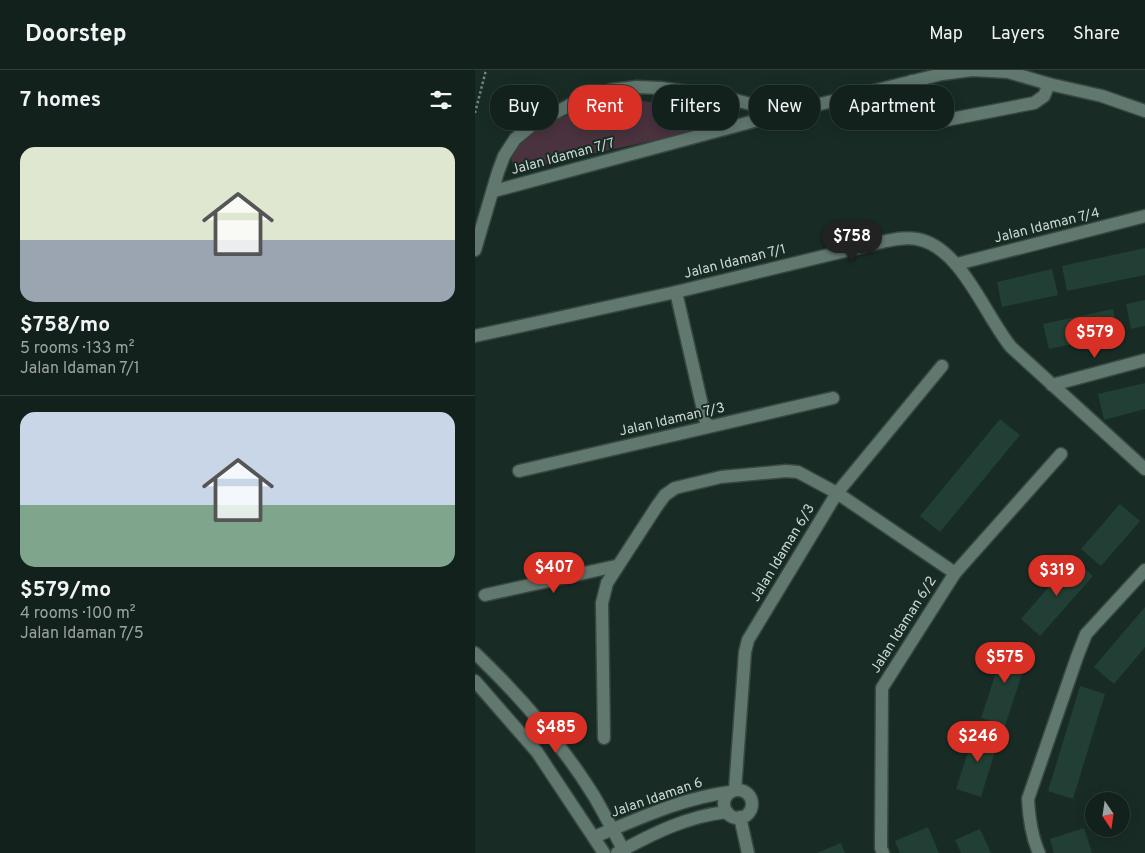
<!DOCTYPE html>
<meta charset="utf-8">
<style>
:root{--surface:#12211c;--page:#1f2e29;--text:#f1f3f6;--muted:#9ca3a3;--line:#313e3b;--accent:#d93025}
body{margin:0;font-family:Overpass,sans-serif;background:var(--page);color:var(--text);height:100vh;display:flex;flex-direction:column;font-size:19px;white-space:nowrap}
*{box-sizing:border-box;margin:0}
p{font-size:16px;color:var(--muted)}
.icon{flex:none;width:28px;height:28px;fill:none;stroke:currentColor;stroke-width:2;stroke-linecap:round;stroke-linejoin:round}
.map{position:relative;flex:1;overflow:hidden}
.panel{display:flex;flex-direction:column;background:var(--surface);width:475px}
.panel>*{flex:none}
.hud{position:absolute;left:15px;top:15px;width:475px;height:45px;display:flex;gap:10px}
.needle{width:32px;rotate:167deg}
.controls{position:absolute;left:610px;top:722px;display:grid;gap:10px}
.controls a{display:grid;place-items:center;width:45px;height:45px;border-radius:50%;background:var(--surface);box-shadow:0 2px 12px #0003,0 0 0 1px var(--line);font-size:25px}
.price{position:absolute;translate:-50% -42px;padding:0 11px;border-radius:18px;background:var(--accent);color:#fff;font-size:16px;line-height:32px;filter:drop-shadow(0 1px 2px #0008)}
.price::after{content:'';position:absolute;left:50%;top:30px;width:15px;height:11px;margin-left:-8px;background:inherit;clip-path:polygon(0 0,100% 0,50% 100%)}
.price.current{background:#222;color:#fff}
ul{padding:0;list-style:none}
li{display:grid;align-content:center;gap:10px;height:265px;padding:0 20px}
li+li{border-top:1px solid var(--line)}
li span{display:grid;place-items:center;height:155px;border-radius:15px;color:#555}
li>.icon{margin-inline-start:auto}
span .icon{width:90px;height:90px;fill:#fffc;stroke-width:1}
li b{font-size:21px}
h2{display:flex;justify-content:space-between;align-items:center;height:60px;padding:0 20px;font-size:21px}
.tag{padding:0 18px;border-radius:20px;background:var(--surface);box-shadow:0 2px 12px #0003,0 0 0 1px var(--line);font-size:18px;line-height:45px}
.tag.current{background:var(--accent);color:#fff}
header{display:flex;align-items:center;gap:30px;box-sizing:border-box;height:70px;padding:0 25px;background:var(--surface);border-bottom:1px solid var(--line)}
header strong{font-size:24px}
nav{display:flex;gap:28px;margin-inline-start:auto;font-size:18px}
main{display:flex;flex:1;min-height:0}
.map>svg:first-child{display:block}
.green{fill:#4a323e}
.building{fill:#213f34}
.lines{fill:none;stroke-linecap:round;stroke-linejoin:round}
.street-casing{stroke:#374741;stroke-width:15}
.secondary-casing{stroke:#374741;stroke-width:15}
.path{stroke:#73847d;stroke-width:2.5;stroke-dasharray:2.5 2.5;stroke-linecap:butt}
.street{stroke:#61786f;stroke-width:12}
.secondary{stroke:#61786f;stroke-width:12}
.labels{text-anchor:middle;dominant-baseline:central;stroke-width:4;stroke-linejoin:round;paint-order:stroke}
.street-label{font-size:14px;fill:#ccd9d3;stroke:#182c25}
</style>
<header>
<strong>Doorstep</strong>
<nav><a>Map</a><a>Layers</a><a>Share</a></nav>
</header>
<main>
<section class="panel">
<h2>7 homes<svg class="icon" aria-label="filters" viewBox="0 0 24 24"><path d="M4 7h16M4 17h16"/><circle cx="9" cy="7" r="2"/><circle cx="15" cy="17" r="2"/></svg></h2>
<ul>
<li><span style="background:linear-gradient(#dfe7d0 60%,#9aa5b1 0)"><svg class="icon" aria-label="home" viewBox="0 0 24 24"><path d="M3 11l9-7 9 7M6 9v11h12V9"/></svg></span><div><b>$758/mo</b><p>5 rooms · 133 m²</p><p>Jalan Idaman 7/1</p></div></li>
<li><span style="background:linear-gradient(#c9d6e8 60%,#7fa58c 0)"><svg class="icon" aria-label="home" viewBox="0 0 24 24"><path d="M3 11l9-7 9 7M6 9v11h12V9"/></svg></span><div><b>$579/mo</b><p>4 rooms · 100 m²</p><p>Jalan Idaman 7/5</p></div></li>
</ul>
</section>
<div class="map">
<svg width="670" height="783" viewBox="0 0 670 783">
<rect width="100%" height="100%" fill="#182c25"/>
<path class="green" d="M160,30l53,7 25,5 2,2 1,7 -5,7 -189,41c-8,-2 -12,-5 -10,-13 2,-6 5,-14 9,-17 5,-4 12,-7 17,-10 31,-17 63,-25 97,-29z"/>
<g class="building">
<polygon points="670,178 670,205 592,221 587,196"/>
<polygon points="577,199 583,225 527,237 522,212"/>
<polygon points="670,230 670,256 656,259 651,234"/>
<polygon points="638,239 643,264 574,279 568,254"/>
<polygon points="670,313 670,339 629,350 623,324"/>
<polygon points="525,349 545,365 465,462 445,446"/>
<polygon points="645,434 665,451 626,496 606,479"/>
<polygon points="598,489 618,506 565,566 546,549"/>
<polygon points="670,537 670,577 639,614 619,597"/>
<polygon points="531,572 555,580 530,656 506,648"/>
<polygon points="605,616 630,624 598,729 573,721"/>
<polygon points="501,658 525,665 506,727 481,719"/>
<polygon points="453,757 464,783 425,783 420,771"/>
<polygon points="609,758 617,783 579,783 575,769"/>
<polygon points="505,759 516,783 486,783 480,770"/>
<polygon points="366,773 370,783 342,783"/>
</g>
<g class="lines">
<g class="street-casing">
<g id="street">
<polyline points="437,11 453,44 466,51 559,33 569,26 574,14"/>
<polyline points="248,27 251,49 249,59"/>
<polyline points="19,121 309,43 467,4 497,0 533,2 574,14 627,26 670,41"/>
<polyline points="0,180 23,102 29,86 40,69 57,55 95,35 136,20 162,17 186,18 248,27 307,42"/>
<polyline points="482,194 670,146"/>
<polyline points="201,222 232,357"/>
<path d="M0,266l201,-44 210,-51c10,-2 20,-4 31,-2 44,8 67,75 94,108l134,122"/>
<polyline points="577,315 670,290"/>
<polyline points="44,401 358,328"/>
<polyline points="10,525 141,496"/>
<polyline points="129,668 127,533 132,513 182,436 190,425 200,418 246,407 311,401 323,402 362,423 480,503"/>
<polyline points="260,720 270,582 273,570 362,423 467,296"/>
<circle cx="263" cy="734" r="14"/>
<polyline points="265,747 273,783"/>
<path d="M119,767c44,-18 88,-39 136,-45"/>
<path d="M142,783c35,-19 70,-37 110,-41"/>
<polyline points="408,783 406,778 407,618 480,503 586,384"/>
<path d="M564,783c-8,-18 -10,-35 -11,-54l49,-142 9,-23 59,-64"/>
</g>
</g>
<g class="secondary-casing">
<g id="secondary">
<path d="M0,583c45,43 86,90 119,143 11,19 21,38 31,57"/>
<polyline points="0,611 62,682 129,783"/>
</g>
</g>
<polyline class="path" points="0,43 11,0"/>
<use href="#street" class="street"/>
<use href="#secondary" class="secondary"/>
</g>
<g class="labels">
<g class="street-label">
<text transform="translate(88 87) rotate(-15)">Jalan Idaman 7/7</text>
<text transform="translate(572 156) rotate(-14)">Jalan Idaman 7/4</text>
<text transform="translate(260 192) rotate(-14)">Jalan Idaman 7/1</text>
<text transform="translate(197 350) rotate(-13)">Jalan Idaman 7/3</text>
<text transform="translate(308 483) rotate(-59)">Jalan Idaman 6/3</text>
<text transform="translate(429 555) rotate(-58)">Jalan Idaman 6/2</text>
<text transform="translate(182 728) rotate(-19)">Jalan Idaman 6</text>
</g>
</g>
</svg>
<div class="controls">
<a><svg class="needle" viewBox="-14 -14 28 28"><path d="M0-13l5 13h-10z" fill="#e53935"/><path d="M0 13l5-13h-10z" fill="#9ca3a3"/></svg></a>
</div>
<b class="price current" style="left:377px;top:193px">$758</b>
<b class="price" style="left:620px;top:289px">$579</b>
<b class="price" style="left:79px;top:524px">$407</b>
<b class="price" style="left:582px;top:527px">$319</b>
<b class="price" style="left:530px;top:614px">$575</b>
<b class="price" style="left:81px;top:684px">$485</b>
<b class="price" style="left:503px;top:693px">$246</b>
<div class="hud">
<a class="tag">Buy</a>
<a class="tag current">Rent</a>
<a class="tag">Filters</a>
<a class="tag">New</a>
<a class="tag">Apartment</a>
</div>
</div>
</main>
